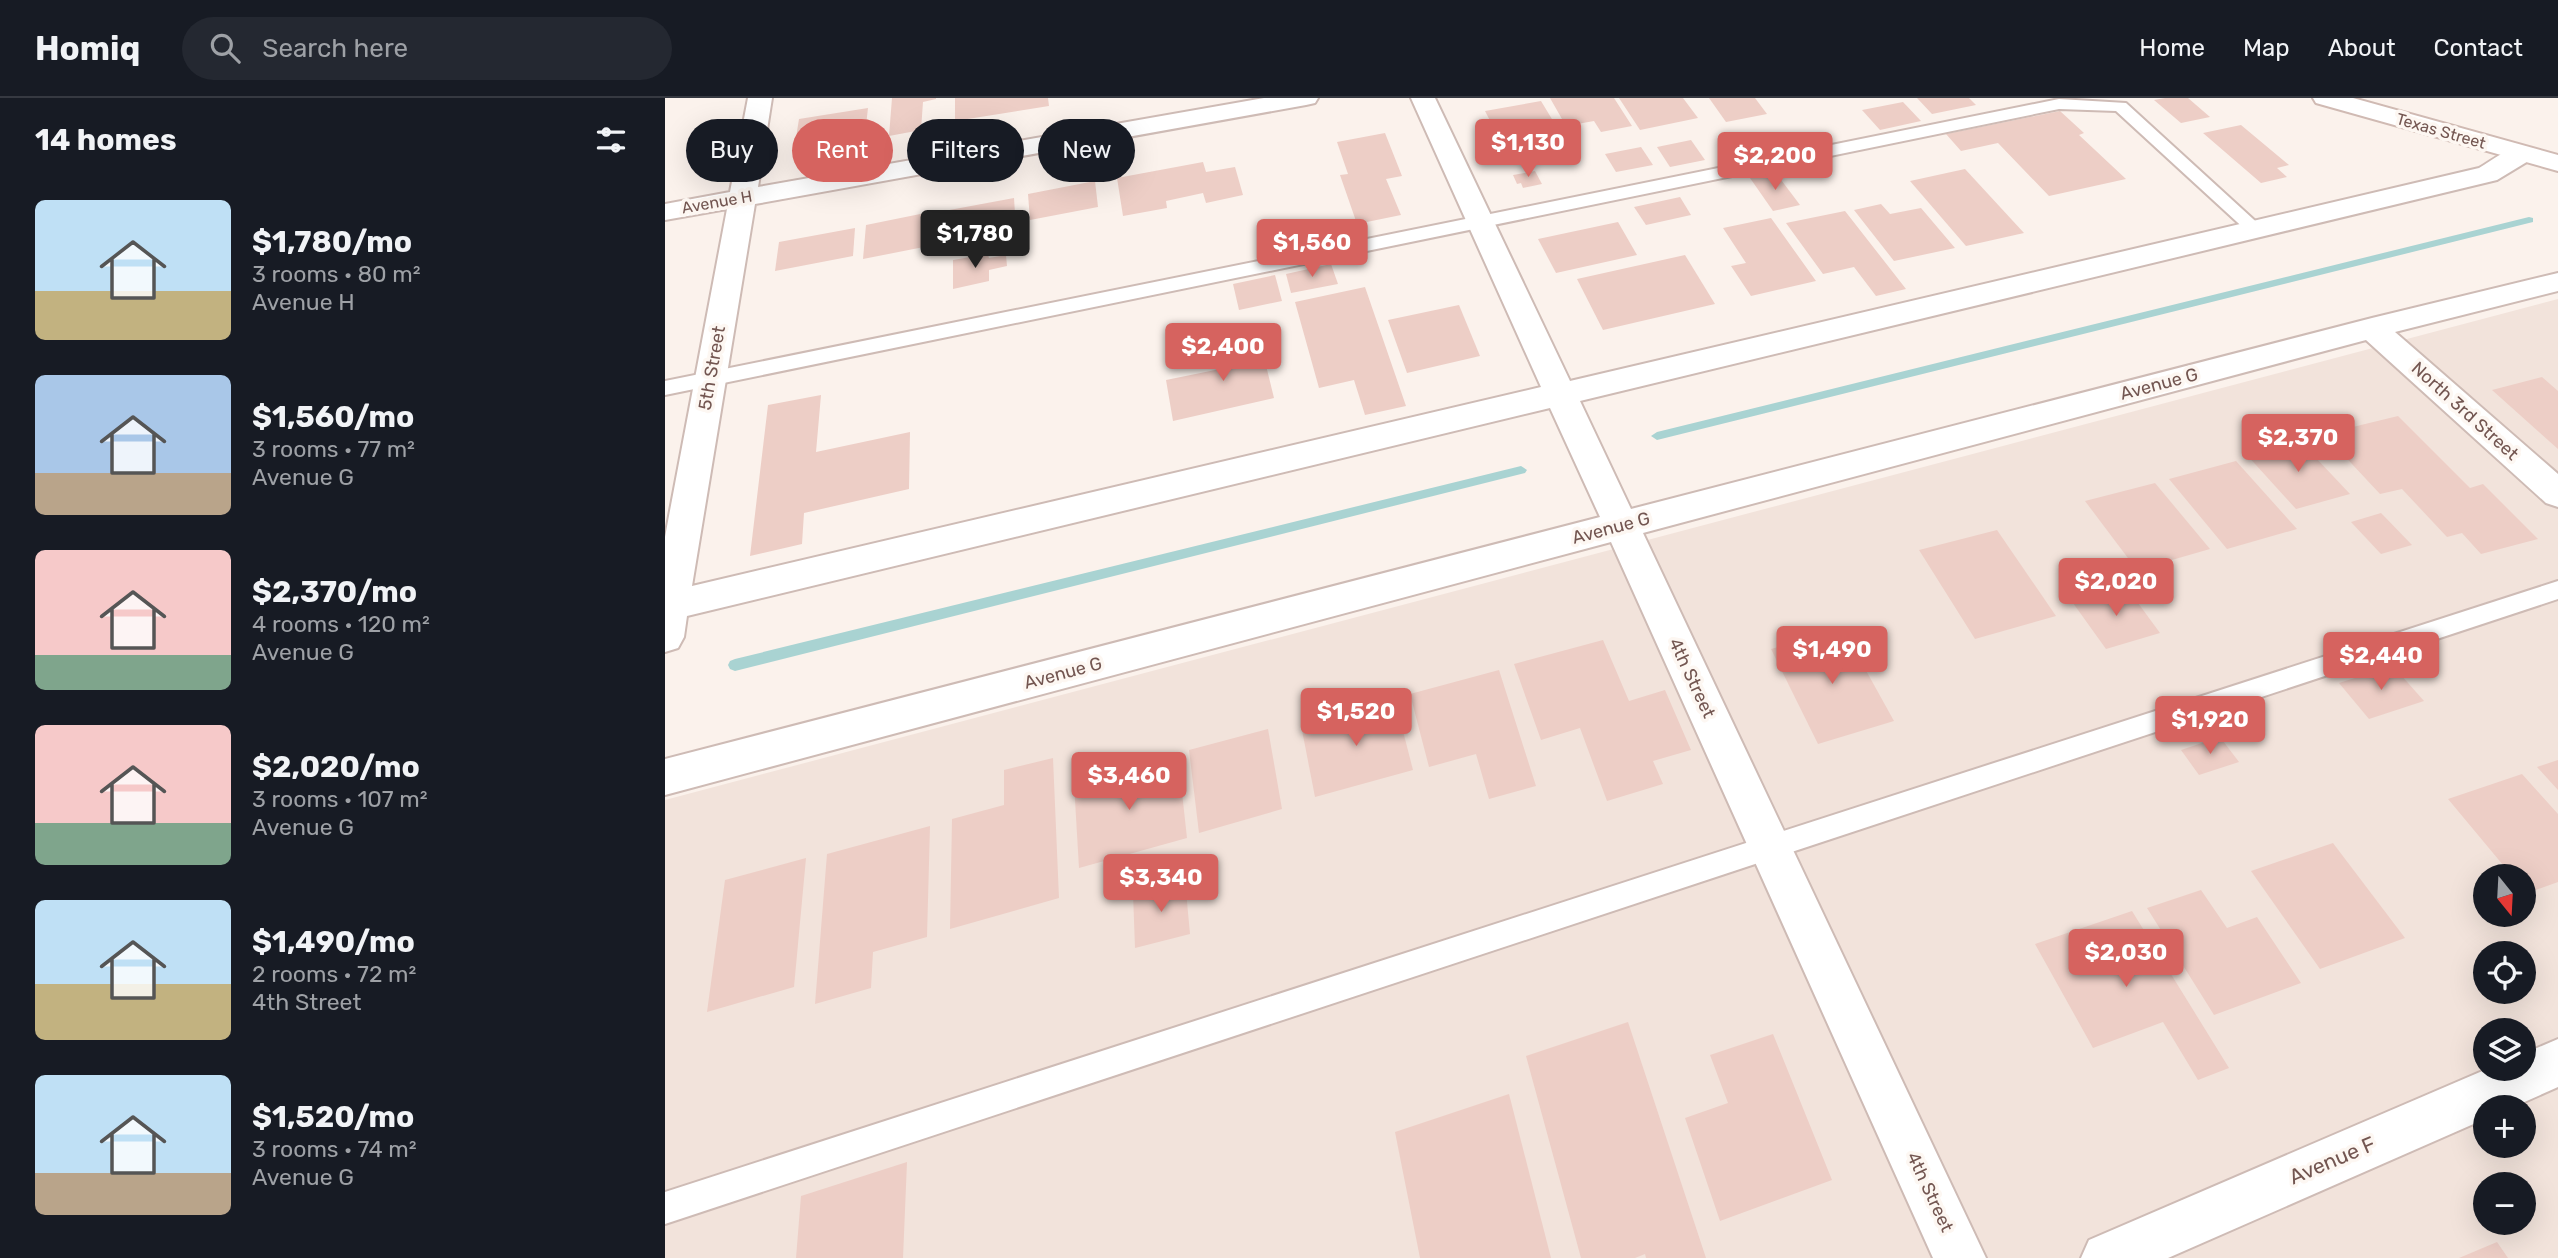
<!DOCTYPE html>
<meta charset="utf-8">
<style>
:root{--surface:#171b24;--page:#242831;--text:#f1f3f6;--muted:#9ea1a6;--line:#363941;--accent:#d6635f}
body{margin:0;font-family:Rubik,sans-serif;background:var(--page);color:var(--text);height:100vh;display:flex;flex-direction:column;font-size:26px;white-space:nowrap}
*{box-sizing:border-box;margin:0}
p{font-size:23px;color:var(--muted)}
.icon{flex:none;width:38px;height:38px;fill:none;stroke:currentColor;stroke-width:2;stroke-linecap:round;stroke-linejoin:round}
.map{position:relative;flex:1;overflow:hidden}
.panel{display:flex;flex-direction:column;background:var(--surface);width:665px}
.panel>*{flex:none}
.top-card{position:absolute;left:21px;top:21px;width:665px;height:63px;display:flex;gap:14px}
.needle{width:46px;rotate:162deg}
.fabs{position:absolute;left:1808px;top:766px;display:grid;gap:14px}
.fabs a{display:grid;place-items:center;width:63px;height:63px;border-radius:50%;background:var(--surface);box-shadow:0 7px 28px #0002;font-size:35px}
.price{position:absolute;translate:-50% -60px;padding:0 16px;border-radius:7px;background:var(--accent);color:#fff;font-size:23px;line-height:46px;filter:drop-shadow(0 2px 4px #0008)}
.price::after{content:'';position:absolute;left:50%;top:42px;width:21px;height:16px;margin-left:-10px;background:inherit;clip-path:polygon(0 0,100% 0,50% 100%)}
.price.active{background:#222;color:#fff}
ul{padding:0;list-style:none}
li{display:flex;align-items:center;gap:21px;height:175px;padding:0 35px}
li span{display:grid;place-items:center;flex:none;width:196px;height:140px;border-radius:10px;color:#555}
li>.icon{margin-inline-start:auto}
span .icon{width:84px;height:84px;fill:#fffc;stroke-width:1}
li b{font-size:30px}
h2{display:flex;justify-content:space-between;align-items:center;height:84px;padding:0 35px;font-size:30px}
.chip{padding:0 24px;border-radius:32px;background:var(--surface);box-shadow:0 7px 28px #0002;font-size:24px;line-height:63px}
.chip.active{background:var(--accent);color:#fff}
header{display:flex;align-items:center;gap:42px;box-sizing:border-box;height:98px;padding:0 35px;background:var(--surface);border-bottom:2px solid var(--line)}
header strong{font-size:33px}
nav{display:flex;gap:38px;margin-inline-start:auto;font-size:24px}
.search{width:490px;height:63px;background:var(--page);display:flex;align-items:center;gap:18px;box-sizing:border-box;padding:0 24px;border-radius:38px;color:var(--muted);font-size:26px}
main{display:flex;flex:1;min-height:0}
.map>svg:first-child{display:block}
.residential{fill:#f2e3db;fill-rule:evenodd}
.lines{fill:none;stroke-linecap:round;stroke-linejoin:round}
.stream{fill:#a9d3d2;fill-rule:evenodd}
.building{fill:#edcec6}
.lane-casing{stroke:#cebbb5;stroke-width:4}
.street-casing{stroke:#cebbb5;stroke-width:4}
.secondary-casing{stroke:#d0bab3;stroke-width:4}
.lane{fill:#fff;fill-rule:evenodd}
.street{fill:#fff;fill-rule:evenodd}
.secondary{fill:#fff;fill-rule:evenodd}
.labels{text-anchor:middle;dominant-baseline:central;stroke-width:7;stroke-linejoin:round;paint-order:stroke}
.far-street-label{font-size:16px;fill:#735651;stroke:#fdf7f2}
.street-label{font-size:18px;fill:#735651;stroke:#fdf7f2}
.near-street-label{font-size:21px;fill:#735651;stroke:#fdf7f2}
</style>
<header>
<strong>Homiq</strong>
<div class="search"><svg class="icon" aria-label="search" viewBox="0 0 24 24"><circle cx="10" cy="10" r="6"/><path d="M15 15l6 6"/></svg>Search here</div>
<nav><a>Home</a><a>Map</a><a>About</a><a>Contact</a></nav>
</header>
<main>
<section class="panel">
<h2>14 homes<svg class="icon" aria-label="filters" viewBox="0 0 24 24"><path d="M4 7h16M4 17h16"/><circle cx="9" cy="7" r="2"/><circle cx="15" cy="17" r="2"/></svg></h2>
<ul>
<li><span style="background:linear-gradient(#bfe0f5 65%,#c2b280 0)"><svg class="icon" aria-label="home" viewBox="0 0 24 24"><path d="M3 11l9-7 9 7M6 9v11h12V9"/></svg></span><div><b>$1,780/mo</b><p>3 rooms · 80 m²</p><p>Avenue H</p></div></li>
<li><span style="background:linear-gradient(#a9c7e8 70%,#b9a48a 0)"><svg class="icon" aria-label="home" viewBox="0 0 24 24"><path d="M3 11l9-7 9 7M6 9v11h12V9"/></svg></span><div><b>$1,560/mo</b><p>3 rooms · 77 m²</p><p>Avenue G</p></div></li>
<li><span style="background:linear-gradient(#f6c9c9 75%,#7fa58c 0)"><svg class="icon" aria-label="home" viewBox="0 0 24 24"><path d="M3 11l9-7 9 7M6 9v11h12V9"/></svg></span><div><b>$2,370/mo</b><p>4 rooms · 120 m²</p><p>Avenue G</p></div></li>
<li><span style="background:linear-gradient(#f6c9c9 70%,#7fa58c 0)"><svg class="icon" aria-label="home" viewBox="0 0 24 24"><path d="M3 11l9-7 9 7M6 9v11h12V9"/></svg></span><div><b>$2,020/mo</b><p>3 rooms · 107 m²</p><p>Avenue G</p></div></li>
<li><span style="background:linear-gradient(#bfe0f5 60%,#c2b280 0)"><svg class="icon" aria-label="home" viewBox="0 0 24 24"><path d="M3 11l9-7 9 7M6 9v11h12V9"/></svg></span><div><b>$1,490/mo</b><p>2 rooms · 72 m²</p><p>4th Street</p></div></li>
<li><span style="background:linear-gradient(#bfe0f5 70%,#b9a48a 0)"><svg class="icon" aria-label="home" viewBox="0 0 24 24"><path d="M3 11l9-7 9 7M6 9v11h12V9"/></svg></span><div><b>$1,520/mo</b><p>3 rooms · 74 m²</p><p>Avenue G</p></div></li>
</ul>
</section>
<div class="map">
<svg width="1893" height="1160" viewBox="0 0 1893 1160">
<rect width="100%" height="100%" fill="#fbf2ec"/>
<path class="residential" d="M1893,201v959h-1893v-458zM1820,779h38v38h-38zM1820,856h38v38h-38zM1820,933h38v38h-38zM1820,1010h38v38h-38zM1820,1087h38v38h-38z"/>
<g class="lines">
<g class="stream">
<polygon points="1864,119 1868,120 1868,124 992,342 986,338 992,334"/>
<polygon points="856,368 862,372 860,375 70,573 65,571 63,567 65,563 70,561"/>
</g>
</g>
<g class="building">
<polygon points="227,0 271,0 271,1 258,4 256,32 224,38"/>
<polygon points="290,0 383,0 384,8 290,23"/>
<polygon points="885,0 949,0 967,28 936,34 929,23 901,28"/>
<polygon points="954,0 1018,0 1033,20 975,32"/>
<polygon points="1044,0 1090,0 1102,16 1061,24"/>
<polygon points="1252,0 1304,0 1311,7 1267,16"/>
<polygon points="1500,0 1523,0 1545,19 1516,25 1489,2"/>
<polygon points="876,3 896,36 867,42 863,34 834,40 820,13"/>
<polygon points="1238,4 1256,23 1215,32 1197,12"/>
<polygon points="203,10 198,54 175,58 176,44 129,52 134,21"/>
<polygon points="1395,13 1419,35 1414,37 1461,81 1384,98 1333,45 1296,53 1281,36"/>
<polygon points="1576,27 1624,67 1612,70 1622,79 1596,85 1538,35"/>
<polygon points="720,35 737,78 721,81 736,117 692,126 675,77 683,76 672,44"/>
<polygon points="1026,42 1040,62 1005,69 992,49"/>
<polygon points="976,49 988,67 951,74 940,56"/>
<polygon points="538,64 541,74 570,69 578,97 541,105 538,95 501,103 502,110 458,118 452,80"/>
<polygon points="1300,71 1359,135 1301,148 1245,83"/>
<polygon points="870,73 877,86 858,90 856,85 852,86 848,77"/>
<polygon points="1111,75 1135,107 1108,113 1085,80"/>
<polygon points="430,83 433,109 365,122 363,96"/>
<polygon points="1015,99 1026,117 981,127 969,109"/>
<polygon points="349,100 352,146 309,154 308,137 279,142 279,113"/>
<polygon points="1216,106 1225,116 1256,110 1290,150 1229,163 1189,112"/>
<polygon points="270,113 269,147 198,161 201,127"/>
<polygon points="1180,113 1241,191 1211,198 1189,169 1158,176 1121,125"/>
<polygon points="1106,120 1151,183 1086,198 1066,168 1081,165 1058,130"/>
<polygon points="668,121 671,131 631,139 628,129"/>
<polygon points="953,124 972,157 891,175 873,141"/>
<polygon points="190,130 188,158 110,173 114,144"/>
<polygon points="323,156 324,160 341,157 342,168 324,172 324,183 288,191 288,162"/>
<polygon points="1020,157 1050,206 938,232 912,181"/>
<polygon points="666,166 673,186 626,195 621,176"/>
<polygon points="610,177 617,203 574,212 568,186"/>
<polygon points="700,189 741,308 700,317 689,282 654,290 630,204"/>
<polygon points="794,207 815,258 742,275 723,222"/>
<polygon points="594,239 609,300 508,323 501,282 560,270 555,248"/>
<polygon points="1877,279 1893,293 1893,351 1827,292"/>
<polygon points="156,297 151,354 245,334 244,391 139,415 137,446 85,458 103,307"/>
<polygon points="1733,318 1805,390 1818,386 1873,441 1816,456 1797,435 1782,439 1737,391 1715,396 1659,336"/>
<polygon points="1634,342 1685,396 1631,411 1581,356"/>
<polygon points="1571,363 1632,431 1562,451 1504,381"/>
<polygon points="1490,385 1545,451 1472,472 1420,403"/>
<polygon points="1716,415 1747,447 1716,456 1686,424"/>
<polygon points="1332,432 1391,518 1310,541 1254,452"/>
<polygon points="1462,490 1495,535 1441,551 1408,505"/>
<polygon points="1178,531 1229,623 1153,646 1106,551"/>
<polygon points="938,542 964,603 1000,592 1026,652 988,663 998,686 942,703 915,630 876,642 849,566"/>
<polygon points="1728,568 1759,603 1704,621 1674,585"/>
<polygon points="834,572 871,688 824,701 811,656 764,669 745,596"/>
<polygon points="730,602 748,672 650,699 636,627"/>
<polygon points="603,631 617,711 534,735 524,652"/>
<polygon points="1555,639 1574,664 1534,677 1516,652"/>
<polygon points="513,658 522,740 414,770 409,685"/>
<polygon points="388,660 394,800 285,831 287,721 339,707 339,672"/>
<polygon points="1893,662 1893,692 1872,669"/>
<polygon points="1857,676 1893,716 1893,784 1862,795 1858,791 1858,779 1848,779 1783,701"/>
<polygon points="265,728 262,839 208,854 206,890 150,906 162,756"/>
<polygon points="1668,745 1740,840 1655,871 1586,773"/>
<polygon points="141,760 129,889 42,914 60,782"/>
<polygon points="520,782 525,836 470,850 468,795"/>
<polygon points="1536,792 1562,830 1592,819 1636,885 1549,917 1482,810"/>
<polygon points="1467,813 1564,970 1533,982 1498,924 1428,950 1370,846"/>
<polygon points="963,924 1041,1160 981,1160 980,1156 970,1160 916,1160 861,958"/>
<polygon points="1108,936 1167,1082 1055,1123 1020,1020 1063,1005 1045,957"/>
<polygon points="844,996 886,1160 755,1160 730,1034"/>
<polygon points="242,1064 238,1160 131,1160 136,1098"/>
<polygon points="1832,1144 1843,1160 1794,1160"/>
</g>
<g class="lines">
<g class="lane-casing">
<g id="lane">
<polygon points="1394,1 1461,5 1599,131 1590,136 1584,135 1451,13 1394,11 0,297 0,283"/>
<polygon points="1893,483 1893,501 0,1126 0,1094"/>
</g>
</g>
<g class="street-casing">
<g id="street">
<path d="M83,0h24l-14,89 506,-89h54l-3,5 -9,2 -551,99 -63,382 849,-199 -130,-289h24l135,283 909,-213c16,-9 32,-24 51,-20l4,6 -4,6 -33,20 -917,221 51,108 741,-191 186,-45v18l-163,41 163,142v33l-12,-4 -180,-163 -723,193 343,725h-53l-322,-716 -946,253v-36l935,-242 -50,-109 -863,208 -3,21 -6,11 -13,4v-115l62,-328 -62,11v-16l65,-12z"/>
<polygon points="1893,941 1893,989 1846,1010 1820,1010 1820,1021 1503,1160 1416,1160 1424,1142 1822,971 1858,971 1858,956"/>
</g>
</g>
<g class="secondary-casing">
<polygon id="secondary" points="1648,0 1688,0 1893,57 1893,73 1651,5"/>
</g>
<use href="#lane" class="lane"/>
<use href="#street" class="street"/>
<use href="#secondary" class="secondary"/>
</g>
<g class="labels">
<g class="far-street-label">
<text transform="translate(1776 33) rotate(16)">Texas Street</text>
<text transform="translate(52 104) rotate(-10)">Avenue H</text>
</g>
<g class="street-label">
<text transform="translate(47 270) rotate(-80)">5th Street</text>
<text transform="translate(1494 286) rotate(-15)">Avenue G</text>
<text transform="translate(1800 313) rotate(42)">North 3rd Street</text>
<text transform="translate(946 430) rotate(-15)">Avenue G</text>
<text transform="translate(398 575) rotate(-15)">Avenue G</text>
<text transform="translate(1027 580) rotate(65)">4th Street</text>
<text transform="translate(1265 1094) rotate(65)">4th Street</text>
</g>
<g class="near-street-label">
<text transform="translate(1667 1062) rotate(-23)">Avenue F</text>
</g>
</g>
</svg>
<div class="fabs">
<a><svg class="needle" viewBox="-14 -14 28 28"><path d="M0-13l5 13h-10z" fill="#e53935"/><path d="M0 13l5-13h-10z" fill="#9ea1a6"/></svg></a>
<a><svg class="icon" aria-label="locate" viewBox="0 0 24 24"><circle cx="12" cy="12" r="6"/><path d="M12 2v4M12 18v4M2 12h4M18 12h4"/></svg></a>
<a><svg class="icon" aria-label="layers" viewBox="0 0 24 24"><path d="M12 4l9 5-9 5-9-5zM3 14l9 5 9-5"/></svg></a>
<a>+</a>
<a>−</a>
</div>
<b class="price" style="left:863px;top:81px">$1,130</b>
<b class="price" style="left:1110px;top:94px">$2,200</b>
<b class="price active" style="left:310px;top:172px">$1,780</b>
<b class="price" style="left:647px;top:181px">$1,560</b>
<b class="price" style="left:558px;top:285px">$2,400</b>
<b class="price" style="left:1633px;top:376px">$2,370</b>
<b class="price" style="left:1451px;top:520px">$2,020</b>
<b class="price" style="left:1167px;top:588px">$1,490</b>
<b class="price" style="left:1716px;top:594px">$2,440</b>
<b class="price" style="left:691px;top:650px">$1,520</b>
<b class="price" style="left:1545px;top:658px">$1,920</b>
<b class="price" style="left:464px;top:714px">$3,460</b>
<b class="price" style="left:496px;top:816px">$3,340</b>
<b class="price" style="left:1461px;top:891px">$2,030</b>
<div class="top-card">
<a class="chip">Buy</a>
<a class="chip active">Rent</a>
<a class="chip">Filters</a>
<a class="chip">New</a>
</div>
</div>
</main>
